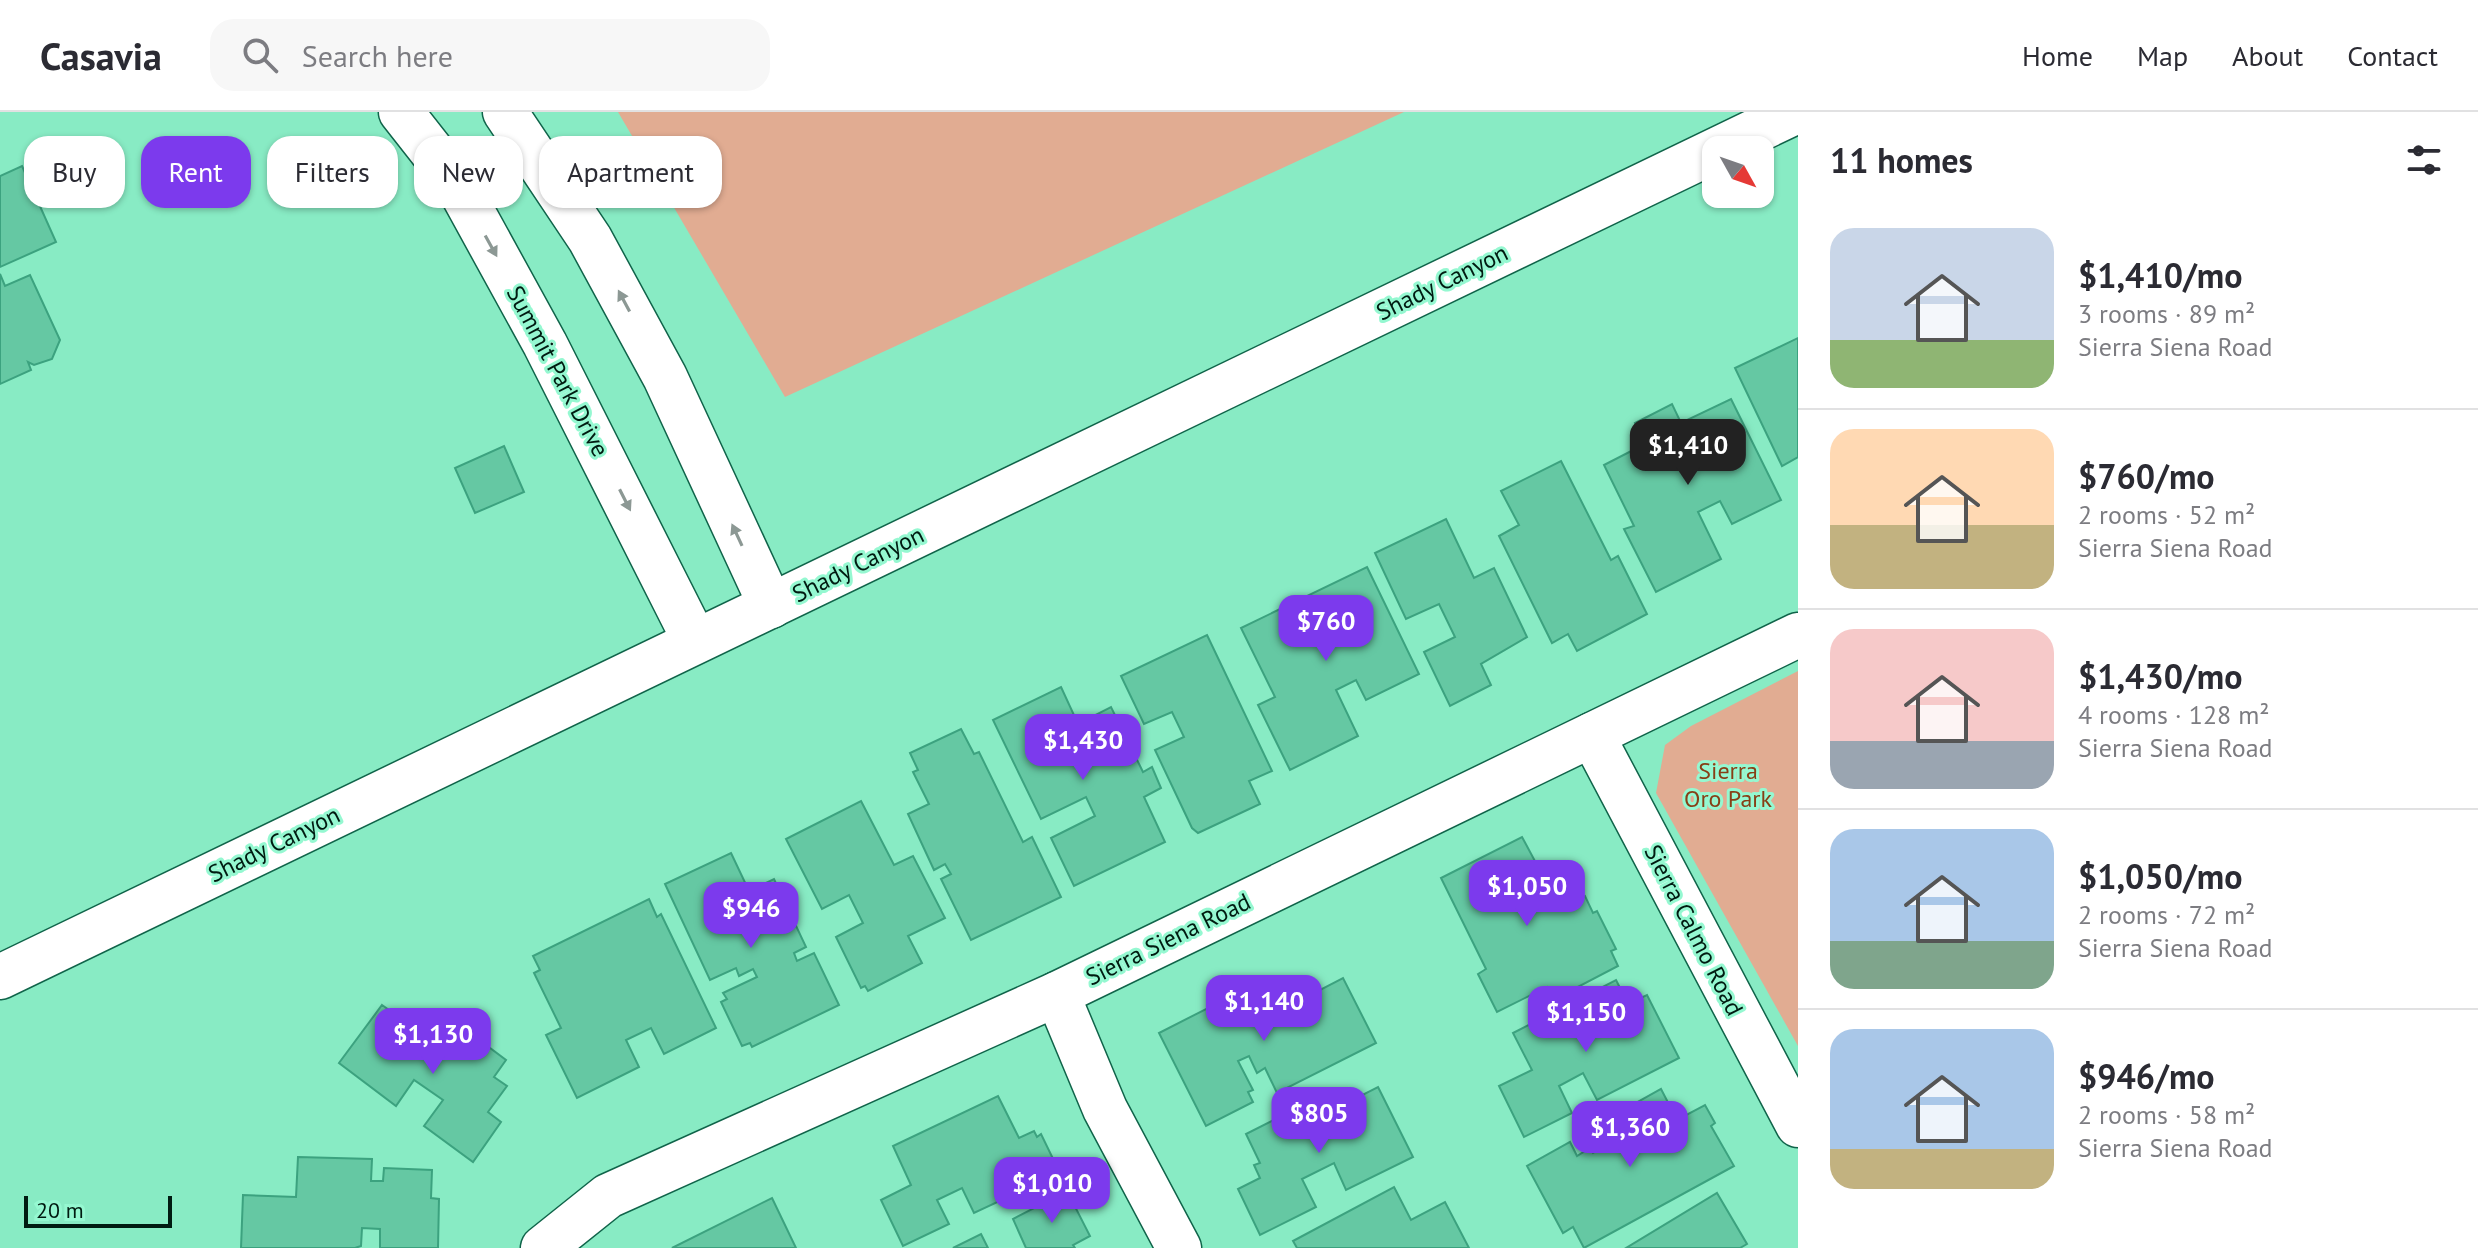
<!DOCTYPE html>
<meta charset="utf-8">
<style>
:root{--surface:#fff;--page:#f7f7f7;--text:#2b2b33;--muted:#7c7c81;--line:#e1e1e2;--accent:#7c3aed}
body{margin:0;font-family:"PT Sans",sans-serif;background:var(--page);color:var(--text);height:100vh;display:flex;flex-direction:column;font-size:30px;white-space:nowrap}
*{box-sizing:border-box;margin:0}
p{font-size:26px;color:var(--muted)}
.icon{flex:none;width:44px;height:44px;fill:none;stroke:currentColor;stroke-width:2;stroke-linecap:round;stroke-linejoin:round}
.map{position:relative;flex:1;overflow:hidden}
.sheet{display:flex;flex-direction:column;background:var(--surface);width:680px}
.sheet>*{flex:none}
.top-card{position:absolute;left:24px;top:24px;width:760px;height:72px;display:flex;gap:16px}
.needle{width:52px;rotate:130deg}
.buttons{position:absolute;left:1702px;top:24px;display:grid;gap:16px}
.buttons a{display:grid;place-items:center;width:72px;height:72px;border-radius:16px;background:var(--surface);box-shadow:0 2px 6px #0004;font-size:40px}
.scale{position:absolute;left:24px;bottom:20px;width:148px;box-sizing:border-box;padding-left:8px;border:4px solid #001b11;border-top:0;font-size:22px;line-height:28px;white-space:nowrap;color:#001b11;-webkit-text-stroke:6px #95f8d1;paint-order:stroke}
.price{position:absolute;translate:-50% -68px;padding:0 18px;border-radius:16px;background:var(--accent);color:#fff;font-size:26px;line-height:52px;filter:drop-shadow(0 2px 4px #0008)}
.price::after{content:'';position:absolute;left:50%;top:48px;width:24px;height:18px;margin-left:-12px;background:inherit;clip-path:polygon(0 0,100% 0,50% 100%)}
.price.current{background:#222;color:#fff}
ul{padding:0;list-style:none}
li{display:flex;align-items:center;gap:24px;height:200px;padding:0 32px}
li+li{border-top:2px solid var(--line)}
li span{display:grid;place-items:center;flex:none;width:224px;height:160px;border-radius:24px;color:#555}
li>.icon{margin-inline-start:auto}
span .icon{width:96px;height:96px;fill:#fffc;stroke-width:1}
li b{font-size:34px}
h2{display:flex;justify-content:space-between;align-items:center;height:96px;padding:0 32px;font-size:34px}
.tag{padding:0 28px;border-radius:24px;background:var(--surface);box-shadow:0 2px 6px #0004;font-size:28px;line-height:72px}
.tag.current{background:var(--accent);color:#fff}
header{display:flex;align-items:center;gap:48px;box-sizing:border-box;height:112px;padding:0 40px;background:var(--surface);border-bottom:2px solid var(--line)}
header strong{font-size:38px}
nav{display:flex;gap:44px;margin-inline-start:auto;font-size:28px}
.search{width:560px;height:72px;background:var(--page);display:flex;align-items:center;gap:20px;box-sizing:border-box;padding:0 28px;border-radius:24px;color:var(--muted);font-size:30px}
main{display:flex;flex:1;min-height:0}
.map>svg:first-child{display:block}
.green{fill:#e1ac92}
.building{fill:#65c8a3;stroke:#3ca27f;stroke-width:2}
.lines{fill:none;stroke-linecap:round;stroke-linejoin:round}
.minor-casing{stroke:#10644a;stroke-width:47}
.tertiary-casing{stroke:#10644a;stroke-width:47}
.secondary-casing{stroke:#10644a;stroke-width:47}
.minor{stroke:#fff;stroke-width:44}
.tertiary{stroke:#fff;stroke-width:44}
.secondary{stroke:#fff;stroke-width:44}
.oneway{fill:#8c9894}
.labels{text-anchor:middle;dominant-baseline:central;stroke-width:6;stroke-linejoin:round;paint-order:stroke}
.street-label{font-size:24px;fill:#001b11;stroke:#95f8d1}
.park-label{font-size:24px;fill:#873f16;stroke:#95f8d1}
</style>
<header>
<strong>Casavia</strong>
<div class="search"><svg class="icon" aria-label="search" viewBox="0 0 24 24"><circle cx="10" cy="10" r="6"/><path d="M15 15l6 6"/></svg>Search here</div>
<nav><a>Home</a><a>Map</a><a>About</a><a>Contact</a></nav>
</header>
<main>
<div class="map">
<svg width="1798" height="1136" viewBox="0 0 1798 1136">
<rect width="100%" height="100%" fill="#88ebc4"/>
<g class="green">
<polygon points="618,0 1404,0 785,285"/>
<polygon points="1798,559 1798,934 1656,681 1665,633 1691,614"/>
</g>
<g class="building">
<polygon points="22,54 56,130 0,155 0,64"/>
<polygon points="0,162 5,174 30,163 60,228 52,247 34,253 28,250 31,258 0,272"/>
<polygon points="1798,226 1798,345 1782,354 1735,256"/>
<polygon points="1731,287 1781,388 1732,412 1720,389 1698,400 1721,447 1656,480 1624,417 1634,414 1604,353 1645,332 1635,311 1672,292 1681,311"/>
<polygon points="504,334 524,380 475,401 455,356"/>
<polygon points="1561,349 1611,448 1618,444 1647,502 1577,539 1568,522 1552,531 1499,424 1519,413 1501,379"/>
<polygon points="1446,407 1474,466 1494,456 1527,525 1481,552 1491,573 1450,594 1424,540 1455,525 1439,492 1406,507 1375,441"/>
<polygon points="1367,455 1419,562 1366,588 1356,568 1336,578 1358,624 1290,658 1258,593 1275,585 1241,516"/>
<polygon points="1207,523 1272,659 1249,669 1260,692 1198,721 1192,716 1155,638 1184,625 1172,600 1144,612 1121,564"/>
<polygon points="1061,575 1078,612 1111,595 1143,660 1152,655 1161,676 1144,685 1165,730 1074,774 1051,726 1095,704 1086,685 1041,707 993,608"/>
<polygon points="961,617 974,642 979,640 1023,730 1032,725 1061,785 971,828 941,767 951,762 945,752 934,758 908,702 929,692 913,660 918,658 910,641"/>
<polygon points="861,689 894,753 913,744 945,806 908,824 922,851 868,879 865,874 861,876 836,825 863,811 849,783 822,797 786,727"/>
<polygon points="1522,725 1560,796 1585,784 1593,801 1597,799 1616,837 1611,839 1618,854 1553,888 1547,875 1497,900 1478,862 1486,857 1441,766"/>
<polygon points="731,741 749,779 774,767 806,835 794,841 797,849 814,841 839,893 752,935 750,931 742,934 721,890 727,887 723,881 757,865 753,857 739,864 736,856 710,868 665,772"/>
<polygon points="649,787 657,805 661,802 716,916 664,942 651,916 626,928 639,955 577,986 546,923 561,916 534,861 540,858 533,844"/>
<polygon points="1287,865 1299,889 1343,866 1376,931 1277,981 1265,956 1257,961 1249,944 1238,949 1253,978 1248,980 1253,990 1206,1014 1159,921 1210,895 1214,903"/>
<polygon points="1616,868 1628,892 1647,883 1679,946 1597,988 1583,961 1559,974 1572,1001 1524,1025 1499,974 1532,958 1513,921"/>
<polygon points="382,893 406,910 409,906 443,932 458,912 506,948 494,965 507,974 488,1000 501,1010 473,1050 424,1014 443,988 414,968 396,994 339,951"/>
<polygon points="1378,975 1413,1045 1346,1078 1334,1051 1302,1067 1316,1095 1260,1123 1238,1077 1260,1066 1254,1053 1260,1051 1246,1022 1311,989 1319,1005"/>
<polygon points="1661,977 1677,1008 1705,993 1715,1011 1711,1014 1734,1054 1584,1136 1573,1115 1563,1121 1527,1054 1570,1030 1577,1044 1590,1036 1593,1041 1612,1030 1602,1010"/>
<polygon points="998,984 1019,1026 1034,1019 1037,1025 1041,1022 1057,1055 1051,1059 1053,1064 974,1101 962,1076 937,1088 949,1112 903,1134 881,1088 911,1073 893,1034"/>
<polygon points="298,1045 372,1047 371,1069 383,1069 384,1056 432,1058 431,1086 439,1087 438,1136 380,1136 380,1117 362,1116 361,1134 355,1136 241,1136 243,1083 296,1085"/>
<polygon points="1394,1075 1411,1108 1445,1090 1469,1136 1297,1136 1293,1129"/>
<polygon points="1067,1079 1090,1124 1073,1133 1075,1136 1026,1136 1013,1107"/>
<polygon points="1717,1081 1747,1132 1740,1136 1626,1136"/>
<polygon points="772,1086 796,1136 672,1136"/>
<polygon points="981,1122 988,1136 953,1136"/>
</g>
<g class="lines">
<g class="minor-casing">
<g id="minor">
<polyline points="1592,623 1798,1013"/>
<polyline points="1057,882 1105,997 1179,1136"/>
<polyline points="543,1136 608,1084 1057,882 1798,523"/>
</g>
</g>
<g class="tertiary-casing">
<g id="tertiary">
<polyline points="401,0 456,70 545,232 695,529"/>
<polyline points="505,0 590,127 665,265 771,494"/>
</g>
</g>
<g class="secondary-casing">
<polyline id="secondary" points="0,865 1795,0"/>
</g>
<use href="#minor" class="minor"/>
<use href="#tertiary" class="tertiary"/>
<use href="#secondary" class="secondary"/>
</g>
<defs><path id="oneway-solid" d="M-6-.8H1V-3.2L6.5 0L1 3.2V.8H-6Z" transform="scale(2)"/></defs>
<g class="oneway">
<use href="#oneway-solid" transform="translate(491 134) rotate(61)"/>
<use href="#oneway-solid" transform="translate(624 189) rotate(-118)"/>
<use href="#oneway-solid" transform="translate(625 388) rotate(63)"/>
<use href="#oneway-solid" transform="translate(737 423) rotate(-115)"/>
</g>
<g class="labels">
<g class="street-label">
<text transform="translate(1442 170) rotate(-26)">Shady Canyon</text>
<text transform="translate(558 259) rotate(62)">Summit Park Drive</text>
<text transform="translate(858 452) rotate(-26)">Shady Canyon</text>
<text transform="translate(274 732) rotate(-26)">Shady Canyon</text>
<text transform="translate(1694 818) rotate(63)">Sierra Calmo Road</text>
<text transform="translate(1168 827) rotate(-26)">Sierra Siena Road</text>
</g>
<g class="park-label">
<text x="1728" y="658">Sierra<tspan x="1728" dy="28">Oro Park</tspan></text>
</g>
</g>
</svg>
<div class="buttons">
<a><svg class="needle" viewBox="-14 -14 28 28"><path d="M0-13l5 13h-10z" fill="#e53935"/><path d="M0 13l5-13h-10z" fill="#7c7c81"/></svg></a>
</div>
<div class="scale">20 m</div>
<b class="price current" style="left:1688px;top:375px">$1,410</b>
<b class="price" style="left:1326px;top:551px">$760</b>
<b class="price" style="left:1083px;top:670px">$1,430</b>
<b class="price" style="left:1527px;top:816px">$1,050</b>
<b class="price" style="left:751px;top:838px">$946</b>
<b class="price" style="left:1264px;top:931px">$1,140</b>
<b class="price" style="left:1586px;top:942px">$1,150</b>
<b class="price" style="left:433px;top:964px">$1,130</b>
<b class="price" style="left:1319px;top:1043px">$805</b>
<b class="price" style="left:1630px;top:1057px">$1,360</b>
<b class="price" style="left:1052px;top:1113px">$1,010</b>
<div class="top-card">
<a class="tag">Buy</a>
<a class="tag current">Rent</a>
<a class="tag">Filters</a>
<a class="tag">New</a>
<a class="tag">Apartment</a>
</div>
</div>
<section class="sheet">
<h2>11 homes<svg class="icon" aria-label="filters" viewBox="0 0 24 24"><path d="M4 7h16M4 17h16"/><circle cx="9" cy="7" r="2"/><circle cx="15" cy="17" r="2"/></svg></h2>
<ul>
<li><span style="background:linear-gradient(#c9d6e8 70%,#8fb573 0)"><svg class="icon" aria-label="home" viewBox="0 0 24 24"><path d="M3 11l9-7 9 7M6 9v11h12V9"/></svg></span><div><b>$1,410/mo</b><p>3 rooms · 89 m²</p><p>Sierra Siena Road</p></div></li>
<li><span style="background:linear-gradient(#ffd9b3 60%,#c2b280 0)"><svg class="icon" aria-label="home" viewBox="0 0 24 24"><path d="M3 11l9-7 9 7M6 9v11h12V9"/></svg></span><div><b>$760/mo</b><p>2 rooms · 52 m²</p><p>Sierra Siena Road</p></div></li>
<li><span style="background:linear-gradient(#f6c9c9 70%,#9aa5b1 0)"><svg class="icon" aria-label="home" viewBox="0 0 24 24"><path d="M3 11l9-7 9 7M6 9v11h12V9"/></svg></span><div><b>$1,430/mo</b><p>4 rooms · 128 m²</p><p>Sierra Siena Road</p></div></li>
<li><span style="background:linear-gradient(#a9c7e8 70%,#7fa58c 0)"><svg class="icon" aria-label="home" viewBox="0 0 24 24"><path d="M3 11l9-7 9 7M6 9v11h12V9"/></svg></span><div><b>$1,050/mo</b><p>2 rooms · 72 m²</p><p>Sierra Siena Road</p></div></li>
<li><span style="background:linear-gradient(#a9c7e8 75%,#c2b280 0)"><svg class="icon" aria-label="home" viewBox="0 0 24 24"><path d="M3 11l9-7 9 7M6 9v11h12V9"/></svg></span><div><b>$946/mo</b><p>2 rooms · 58 m²</p><p>Sierra Siena Road</p></div></li>
</ul>
</section>
</main>
